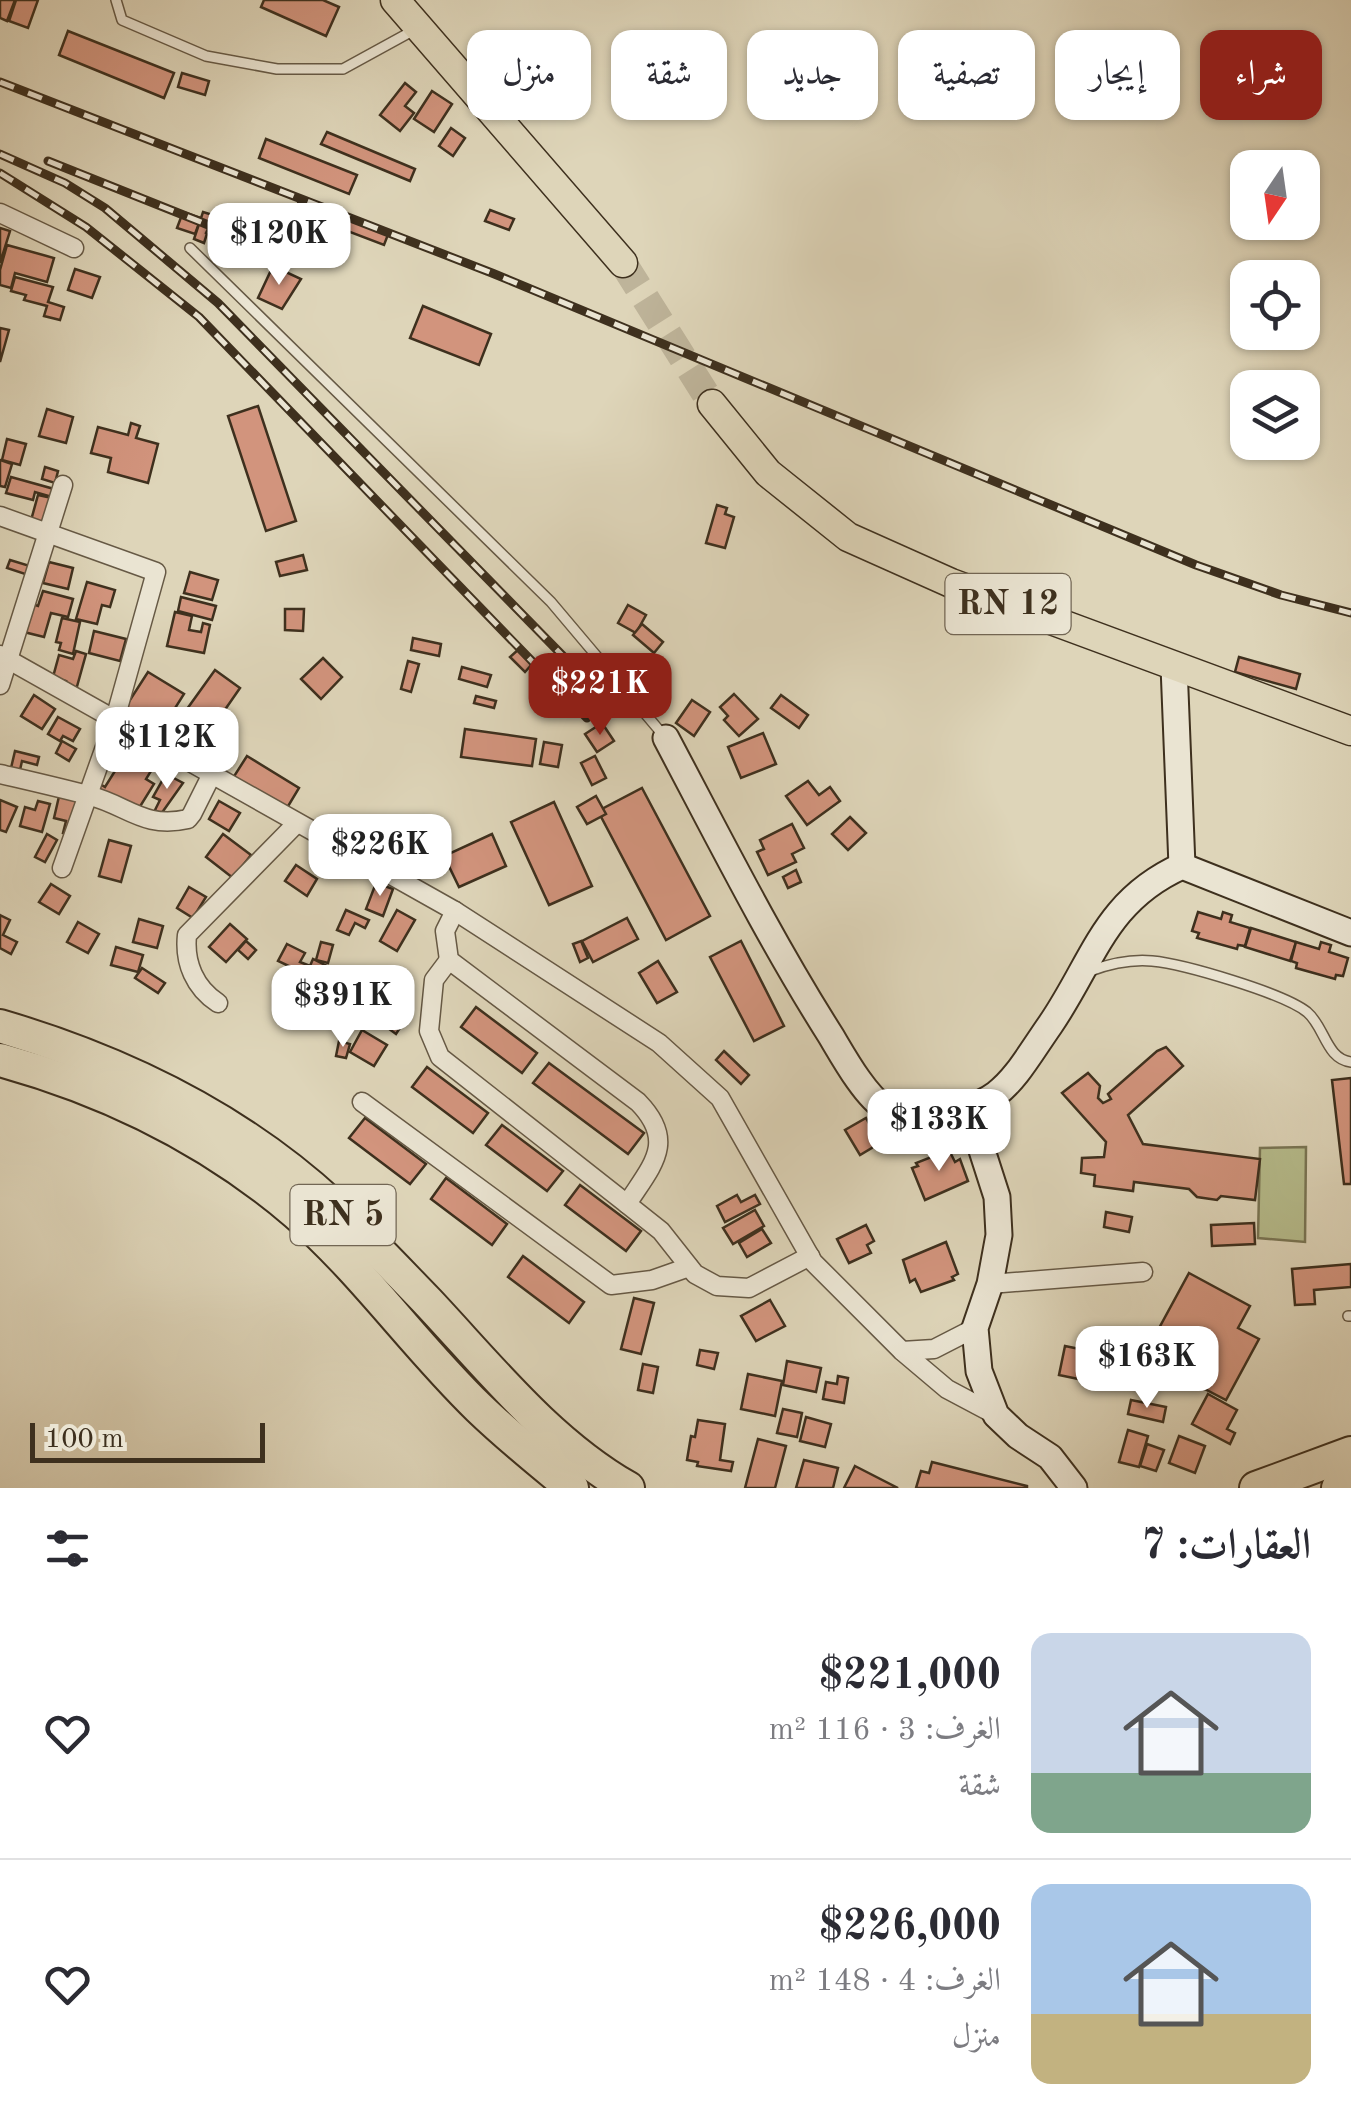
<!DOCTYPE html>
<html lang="ar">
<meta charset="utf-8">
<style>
:root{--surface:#fff;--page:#f2f2f3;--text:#2b2b33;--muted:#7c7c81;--line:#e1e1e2;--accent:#8f2418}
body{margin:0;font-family:"Old Standard TT",Amiri,serif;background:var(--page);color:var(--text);direction:rtl;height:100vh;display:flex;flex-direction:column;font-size:38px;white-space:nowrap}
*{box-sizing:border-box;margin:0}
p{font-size:32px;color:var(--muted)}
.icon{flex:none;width:55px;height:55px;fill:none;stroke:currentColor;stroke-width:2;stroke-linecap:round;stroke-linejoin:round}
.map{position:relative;height:1488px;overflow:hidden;direction:ltr}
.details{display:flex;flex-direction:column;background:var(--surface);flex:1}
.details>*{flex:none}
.banner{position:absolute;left:30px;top:30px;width:1292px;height:90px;direction:rtl;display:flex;gap:20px}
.needle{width:65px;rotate:193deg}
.fabs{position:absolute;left:1230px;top:150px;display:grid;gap:20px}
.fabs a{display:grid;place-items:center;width:90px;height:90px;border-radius:20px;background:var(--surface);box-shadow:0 2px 8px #0004;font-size:50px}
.scale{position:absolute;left:30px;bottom:25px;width:235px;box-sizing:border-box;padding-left:10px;border:5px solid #3e301e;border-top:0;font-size:28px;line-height:35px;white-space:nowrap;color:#3e301e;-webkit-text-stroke:8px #eae4d2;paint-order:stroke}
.price{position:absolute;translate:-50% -85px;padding:0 22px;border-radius:20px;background:#fff;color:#222;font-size:32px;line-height:65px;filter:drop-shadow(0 2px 5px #0008)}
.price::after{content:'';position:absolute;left:50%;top:60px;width:30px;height:22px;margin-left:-15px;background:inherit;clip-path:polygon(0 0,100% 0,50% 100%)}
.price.on{background:var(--accent);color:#fff}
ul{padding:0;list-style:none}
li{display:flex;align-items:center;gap:30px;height:250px;padding:0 40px}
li+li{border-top:2px solid var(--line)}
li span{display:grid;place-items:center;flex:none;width:280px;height:200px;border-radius:20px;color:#555}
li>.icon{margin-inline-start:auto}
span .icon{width:120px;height:120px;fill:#fffc;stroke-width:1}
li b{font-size:42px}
h2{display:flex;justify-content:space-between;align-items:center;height:120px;padding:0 40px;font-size:42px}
.tag{padding:0 35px;border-radius:20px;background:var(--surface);box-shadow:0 2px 8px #0004;font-size:35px;line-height:90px}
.tag.on{background:var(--accent);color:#fff}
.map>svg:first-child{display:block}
.green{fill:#b6bc8c;stroke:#7a7655;stroke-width:2.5}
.building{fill:#d2947d;stroke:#3e301e;stroke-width:2.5}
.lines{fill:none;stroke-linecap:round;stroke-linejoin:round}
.primary-tunnel{stroke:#beb49a;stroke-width:28;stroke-dasharray:28 14;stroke-linecap:butt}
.lane-casing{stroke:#665945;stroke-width:12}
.street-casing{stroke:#665945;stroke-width:21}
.secondary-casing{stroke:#3e301e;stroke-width:29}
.primary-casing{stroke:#3e301e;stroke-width:31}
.highway-casing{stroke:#3e301e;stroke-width:36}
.lane{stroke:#eae4d2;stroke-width:9}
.street{stroke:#eae4d2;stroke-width:18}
.secondary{stroke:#eae4d2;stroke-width:25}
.primary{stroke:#ded5b9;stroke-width:28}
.highway{stroke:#ded5b9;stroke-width:32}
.rail-casing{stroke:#3e301e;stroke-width:9}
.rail{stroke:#eae4d2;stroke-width:5;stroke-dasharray:15;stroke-linecap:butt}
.labels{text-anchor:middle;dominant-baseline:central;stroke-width:8;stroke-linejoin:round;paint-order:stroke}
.shield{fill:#eae4d2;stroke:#726654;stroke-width:2.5}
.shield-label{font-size:35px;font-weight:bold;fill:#3e301e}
</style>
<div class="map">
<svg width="1351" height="1488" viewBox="0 0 1351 1488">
<rect width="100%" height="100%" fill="#ded5b9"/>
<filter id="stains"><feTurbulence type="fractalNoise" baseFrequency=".002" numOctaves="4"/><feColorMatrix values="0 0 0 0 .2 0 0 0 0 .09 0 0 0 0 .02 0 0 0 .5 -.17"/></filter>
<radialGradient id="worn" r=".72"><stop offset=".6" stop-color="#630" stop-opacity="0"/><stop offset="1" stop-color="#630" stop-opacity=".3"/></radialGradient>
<polygon class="green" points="1306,1147 1305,1242 1258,1238 1260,1148"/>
<g class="building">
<polygon points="0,0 15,0 7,21 0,18"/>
<polygon points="16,0 38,0 28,28 9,21"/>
<polygon points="264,0 323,0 339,7 326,36 261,7"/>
<polygon points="68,31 174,73 164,98 59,55"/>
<polygon points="182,73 209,81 205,95 178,87"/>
<polygon points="405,83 416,92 405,106 414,113 400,131 380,115"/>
<polygon points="432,91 452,104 434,132 414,119"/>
<polygon points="451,128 465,138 453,156 439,146"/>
<polygon points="327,132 415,169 410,181 321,144"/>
<polygon points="266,139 357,175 349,194 259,158"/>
<polygon points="300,198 389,232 384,245 295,211"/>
<polygon points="490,210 514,219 509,230 485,221"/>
<polygon points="183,212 201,218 195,234 177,228"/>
<polygon points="203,212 213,215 204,243 194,239"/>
<polygon points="211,223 224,229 218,240 206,233"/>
<polygon points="0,228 10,231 0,263"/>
<polygon points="7,245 54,258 47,282 15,273 11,288 0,285 0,270"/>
<polygon points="273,266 301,279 282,309 258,298"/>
<polygon points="75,269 100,277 92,298 68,290"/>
<polygon points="15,277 53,287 48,302 64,307 60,320 44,316 47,306 24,300 26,295 11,291"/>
<polygon points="423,306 491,334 479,365 410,338"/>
<polygon points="0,328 9,330 0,362"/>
<polygon points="258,406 296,521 266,531 228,416"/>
<polygon points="47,409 73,417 66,443 39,436"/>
<polygon points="131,423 140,426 136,438 158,444 148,483 108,472 111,458 91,453 98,427 128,435"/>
<polygon points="7,439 26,444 20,465 2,460"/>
<polygon points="0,460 12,464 5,487 0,486"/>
<polygon points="45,467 58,471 55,483 42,479"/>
<polygon points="11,477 54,489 52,497 35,492 33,500 6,493"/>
<polygon points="38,495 52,498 44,528 30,524"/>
<polygon points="717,505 727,508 725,514 734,517 725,548 706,543"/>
<polygon points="303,555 307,570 280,576 276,562"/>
<polygon points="10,560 30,566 28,575 7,568"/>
<polygon points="49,562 73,568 68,589 43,583"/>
<polygon points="190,572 218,580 212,600 184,593"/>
<polygon points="87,582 115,590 110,607 102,605 97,624 76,619"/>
<polygon points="43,591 73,599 68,617 51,613 44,637 24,632 32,604 38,606"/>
<polygon points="181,597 216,606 212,620 178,611"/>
<polygon points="628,605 646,615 636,633 618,623"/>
<polygon points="285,609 304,609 303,631 285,630"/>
<polygon points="175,612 192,616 189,630 201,632 203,623 210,625 204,653 167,646"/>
<polygon points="62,618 80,622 73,654 59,650 61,643 56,642"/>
<polygon points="642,624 663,642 654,653 633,635"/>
<polygon points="94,631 126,639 120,661 89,653"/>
<polygon points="413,638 441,644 439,656 411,650"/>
<polygon points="519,649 533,663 525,672 510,657"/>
<polygon points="76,651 86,654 76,690 64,687 66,681 53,677 59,655 73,659"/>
<polygon points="1239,657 1300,674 1296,689 1235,672"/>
<polygon points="323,658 342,677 321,699 301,679"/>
<polygon points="408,661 419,664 411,692 401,689"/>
<polygon points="462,667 491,675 487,687 459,679"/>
<polygon points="215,670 240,688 213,727 187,709"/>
<polygon points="148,672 184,694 155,740 119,717"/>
<polygon points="734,694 758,719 739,736 724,720 728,716 720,707"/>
<polygon points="34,695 55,709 42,729 21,716"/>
<polygon points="781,695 808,715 799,728 771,708"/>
<polygon points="476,696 496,701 494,708 474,703"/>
<polygon points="692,700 710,712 694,736 676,723"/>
<polygon points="58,717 80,729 73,741 63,736 60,741 48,734"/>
<polygon points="185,717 223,742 209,763 199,756 195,763 167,744"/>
<polygon points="602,723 614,741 597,752 585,734"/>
<polygon points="465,729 536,739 532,766 461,757"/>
<polygon points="763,733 776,764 741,778 728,747"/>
<polygon points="62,741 76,749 69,761 56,753"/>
<polygon points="544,742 562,745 558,767 540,764"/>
<polygon points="130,747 156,763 146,779 154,784 136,813 97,789 100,784 105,787"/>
<polygon points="15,751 39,757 37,765 22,761 20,770 11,768"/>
<polygon points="247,756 299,788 284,813 231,781"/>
<polygon points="595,756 606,778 592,785 581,763"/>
<polygon points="166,774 183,783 161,814 155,810 160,800 153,797"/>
<polygon points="808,781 819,795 830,787 840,801 807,825 786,796"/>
<polygon points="642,788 710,916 666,940 598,811"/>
<polygon points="60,792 80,797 71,835 63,833 66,821 54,818"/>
<polygon points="596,796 606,814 587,824 577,807"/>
<polygon points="0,800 17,807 6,832 0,830"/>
<polygon points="38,801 50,804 42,832 20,826 25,807 35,810"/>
<polygon points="219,801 240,813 229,831 209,819"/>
<polygon points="554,802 592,886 549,905 511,822"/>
<polygon points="850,817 866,833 848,850 832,834"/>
<polygon points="792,824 804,848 792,854 796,862 768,875 757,852 764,849 760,840"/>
<polygon points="47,834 57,840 45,862 35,857"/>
<polygon points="223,834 251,855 233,878 206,857"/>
<polygon points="492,834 506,866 459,887 444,856"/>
<polygon points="109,840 131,846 121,882 99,876"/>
<polygon points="296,865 317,879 307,896 285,881"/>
<polygon points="796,870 801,882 788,888 783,877"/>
<polygon points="376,883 393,889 383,916 366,909"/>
<polygon points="51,884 70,896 59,914 39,902"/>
<polygon points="189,887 206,897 193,918 177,908"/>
<polygon points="346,910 369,920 365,928 355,923 349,935 337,930"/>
<polygon points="397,910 415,920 397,951 380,941"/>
<polygon points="1198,912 1221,919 1223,912 1232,915 1230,922 1250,928 1245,946 1238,945 1237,949 1197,938 1199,933 1192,931"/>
<polygon points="0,915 10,920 3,935 17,942 11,954 0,948"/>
<polygon points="627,918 638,939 593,962 582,941"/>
<polygon points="139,919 163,926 157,948 133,942"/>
<polygon points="78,922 99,934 88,953 67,942"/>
<polygon points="230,924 247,939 226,962 209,947"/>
<polygon points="1251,928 1296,942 1290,961 1245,947"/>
<polygon points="246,941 256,950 248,959 238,950"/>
<polygon points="581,941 588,958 580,962 573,944"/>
<polygon points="741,941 784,1026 754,1041 710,957"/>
<polygon points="321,942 333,945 328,963 316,960"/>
<polygon points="1296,942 1319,949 1321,942 1331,945 1329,952 1348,958 1343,976 1336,975 1335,979 1296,968 1297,963 1291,961"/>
<polygon points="287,944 305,953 300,962 310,966 313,959 333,969 318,999 282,980 289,966 278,961"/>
<polygon points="116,947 143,955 138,972 111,965"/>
<polygon points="658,961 677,992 657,1003 639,973"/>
<polygon points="358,967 377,972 374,983 368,981 366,988 352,984"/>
<polygon points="142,968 165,983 158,993 135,978"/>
<polygon points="348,983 367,993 357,1011 339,1001"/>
<polygon points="334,1005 353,1012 345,1031 327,1023"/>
<polygon points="476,1007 537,1053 522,1073 461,1027"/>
<polygon points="388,1013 403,1023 396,1034 381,1023"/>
<polygon points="362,1030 387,1045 374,1066 350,1052"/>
<polygon points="339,1041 350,1044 346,1058 336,1056"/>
<polygon points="1166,1047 1183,1066 1128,1115 1143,1144 1260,1159 1255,1200 1221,1196 1217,1200 1197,1197 1189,1189 1134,1182 1133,1191 1094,1186 1095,1175 1081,1173 1082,1158 1104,1157 1106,1142 1062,1093 1088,1073 1100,1086 1098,1098 1103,1103 1111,1099 1108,1094 1157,1051"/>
<polygon points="724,1051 749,1075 741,1084 716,1060"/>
<polygon points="549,1063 644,1133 628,1154 533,1083"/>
<polygon points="427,1067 488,1113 473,1133 412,1087"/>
<polygon points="1351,1078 1351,1184 1344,1184 1332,1080"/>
<polygon points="365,1118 426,1164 410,1184 349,1138"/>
<polygon points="866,1118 880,1143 860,1155 845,1130"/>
<polygon points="502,1125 563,1171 547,1191 486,1145"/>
<polygon points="949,1150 955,1162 960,1159 968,1181 925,1200 912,1168 918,1166 916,1163"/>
<polygon points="446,1178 507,1224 492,1245 431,1199"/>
<polygon points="580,1185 641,1231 626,1251 565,1205"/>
<polygon points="737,1195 741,1202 755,1195 760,1204 725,1222 717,1206"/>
<polygon points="755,1210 764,1226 733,1244 723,1228"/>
<polygon points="1106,1212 1132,1217 1129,1232 1104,1227"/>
<polygon points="1254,1223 1255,1244 1212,1246 1211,1225"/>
<polygon points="866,1225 874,1241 867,1245 871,1253 849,1263 837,1239"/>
<polygon points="762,1229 771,1243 747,1257 739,1243"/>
<polygon points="946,1242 958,1274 952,1277 954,1280 921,1292 915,1279 910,1282 903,1260"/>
<polygon points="523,1256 584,1302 569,1323 508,1277"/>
<polygon points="1351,1264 1351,1287 1314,1290 1315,1304 1295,1305 1292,1269"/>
<polygon points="1189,1273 1250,1306 1238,1328 1259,1339 1226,1400 1203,1388 1208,1380 1196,1374 1193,1380 1145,1354"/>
<polygon points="634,1298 654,1303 641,1354 621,1349"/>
<polygon points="770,1300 785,1326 756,1341 741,1316"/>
<polygon points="1065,1346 1094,1352 1088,1381 1059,1375"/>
<polygon points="700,1350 718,1353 714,1369 697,1365"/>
<polygon points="787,1361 821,1368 816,1392 783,1385"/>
<polygon points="643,1364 658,1367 653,1393 638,1390"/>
<polygon points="748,1374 782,1381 775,1416 741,1409"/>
<polygon points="838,1376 848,1378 844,1403 823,1399 826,1382 837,1384"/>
<polygon points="1208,1394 1237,1410 1227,1429 1235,1433 1230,1444 1192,1424"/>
<polygon points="1131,1400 1166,1407 1163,1422 1128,1414"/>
<polygon points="783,1409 802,1413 797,1437 777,1433"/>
<polygon points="806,1417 831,1424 825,1447 800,1441"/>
<polygon points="698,1420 725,1424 720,1460 733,1462 731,1471 697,1466 698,1462 687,1460 691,1436 695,1437"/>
<polygon points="1128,1430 1148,1436 1139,1467 1119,1462"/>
<polygon points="1179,1436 1205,1446 1195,1473 1169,1463"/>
<polygon points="758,1439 786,1446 775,1488 745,1488"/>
<polygon points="1147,1444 1164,1450 1156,1471 1140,1466"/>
<polygon points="804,1460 838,1468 833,1488 796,1488"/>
<polygon points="932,1462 1027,1486 1027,1488 916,1488 921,1471 929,1473"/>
<polygon points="855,1466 898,1488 844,1488"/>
</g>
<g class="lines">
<polyline class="primary-tunnel" points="623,263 712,404"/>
<g class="lane-casing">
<g id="lane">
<polyline points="116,0 122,20 206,56 277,69 343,69 416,29"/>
<polyline points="190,248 551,602 664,736"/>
<path d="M1090,971c19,-7 41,-12 62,-10 32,3 131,32 155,51 18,15 19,47 44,50"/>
<polyline points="1348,1316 1351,1316"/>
</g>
</g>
<g class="street-casing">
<g id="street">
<polyline points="0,213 74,248"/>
<polyline points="0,516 156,572 115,719 62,868"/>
<polyline points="0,655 455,911 659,1043 720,1098 813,1262 902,1351 947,1389 996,1415"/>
<polyline points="0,685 63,485"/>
<path d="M0,774c30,7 61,14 91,22 37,10 53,33 97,23l4,-5 20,-40"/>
<path d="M455,911l-10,20 4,29 189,142c39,40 14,63 -11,102l34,27 34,43 22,12 32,2 61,-32"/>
<polyline points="449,960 434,980 429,1031 440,1057 627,1204"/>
<path d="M218,1003c-23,-15 -34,-40 -31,-68l109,-111"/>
<polyline points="362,1102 611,1285 652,1280 689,1267"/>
<polyline points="990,1284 1143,1272"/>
<polyline points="902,1351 934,1349 975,1328"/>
</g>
</g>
<g class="secondary-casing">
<g id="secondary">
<polyline points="1174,666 1182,866"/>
<path d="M666,738c53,100 104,202 165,298 12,20 34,60 54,72 12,7 32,4 45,4 71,0 83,-34 120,-87 44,-64 54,-124 132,-159l169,67"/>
<polyline points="969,1110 997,1197 999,1235 990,1284 975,1328 979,1371 996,1415 1018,1436 1050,1457 1074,1488"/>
</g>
</g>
<g class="primary-casing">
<g id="primary">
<polyline points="395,0 623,263"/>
<polyline points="712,404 768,473 848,537 951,583 1351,731"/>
</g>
</g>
<g class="highway-casing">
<g id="highway">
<path d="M0,1026c122,36 237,91 332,179 33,31 64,64 96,97 61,65 121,141 200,186"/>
<path d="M0,1060c109,30 209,79 296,153 67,58 119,133 183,195 29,28 61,54 93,80"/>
<polyline points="1256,1488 1351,1453"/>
<polyline points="1338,1488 1351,1483"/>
</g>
</g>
<use href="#lane" class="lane"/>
<use href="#street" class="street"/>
<use href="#secondary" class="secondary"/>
<use href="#primary" class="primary"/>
<use href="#highway" class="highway"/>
<g class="rail-casing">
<g id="rail">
<polyline points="0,82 492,273 1196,565 1281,595 1351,613"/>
<polyline points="0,154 65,183 105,208 218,303 606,700"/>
<polyline points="48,161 231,234 312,253"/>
<polyline points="0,173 86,227 199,317 587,718"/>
</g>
</g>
<use href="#rail" class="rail"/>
</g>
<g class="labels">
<g class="shield">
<rect x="945.5" y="574" width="125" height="60" rx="8"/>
<rect x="290.5" y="1185" width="105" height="60" rx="8"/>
</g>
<g class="shield-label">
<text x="1008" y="604">RN 12</text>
<text x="343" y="1215">RN 5</text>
</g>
</g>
<rect width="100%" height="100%" filter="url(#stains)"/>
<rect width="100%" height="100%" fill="url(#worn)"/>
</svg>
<div class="fabs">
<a><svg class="needle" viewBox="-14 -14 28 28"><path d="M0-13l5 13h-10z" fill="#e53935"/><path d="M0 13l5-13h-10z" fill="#7c7c81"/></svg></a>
<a><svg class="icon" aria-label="locate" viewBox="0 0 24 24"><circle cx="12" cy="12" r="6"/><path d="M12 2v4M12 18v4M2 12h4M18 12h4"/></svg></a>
<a><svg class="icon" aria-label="layers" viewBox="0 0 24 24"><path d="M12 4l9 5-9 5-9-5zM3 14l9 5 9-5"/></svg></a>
</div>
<div class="scale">100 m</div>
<b class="price" style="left:279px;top:288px">$120K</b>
<b class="price on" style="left:600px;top:738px">$221K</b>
<b class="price" style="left:167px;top:792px">$112K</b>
<b class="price" style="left:380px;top:899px">$226K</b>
<b class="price" style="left:343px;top:1050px">$391K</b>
<b class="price" style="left:939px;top:1174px">$133K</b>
<b class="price" style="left:1147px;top:1411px">$163K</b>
<div class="banner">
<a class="tag on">شراء</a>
<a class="tag">إيجار</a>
<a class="tag">تصفية</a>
<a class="tag">جديد</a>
<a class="tag">شقة</a>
<a class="tag">منزل</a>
</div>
</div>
<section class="details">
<h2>العقارات: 7<svg class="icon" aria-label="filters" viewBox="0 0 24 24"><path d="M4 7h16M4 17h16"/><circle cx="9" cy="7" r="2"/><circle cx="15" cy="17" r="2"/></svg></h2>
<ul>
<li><span style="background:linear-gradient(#c9d6e8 70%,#7fa58c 0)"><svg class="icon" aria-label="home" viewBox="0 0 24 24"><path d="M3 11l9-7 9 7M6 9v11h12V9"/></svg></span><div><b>$221,000</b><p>الغرف: 3 · 116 m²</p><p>شقة</p></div><svg class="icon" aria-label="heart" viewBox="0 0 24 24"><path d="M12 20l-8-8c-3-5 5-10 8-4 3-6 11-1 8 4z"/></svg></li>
<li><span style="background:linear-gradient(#a9c7e8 65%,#c2b280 0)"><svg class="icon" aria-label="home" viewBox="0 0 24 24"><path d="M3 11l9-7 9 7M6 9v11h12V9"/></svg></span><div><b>$226,000</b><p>الغرف: 4 · 148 m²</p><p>منزل</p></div><svg class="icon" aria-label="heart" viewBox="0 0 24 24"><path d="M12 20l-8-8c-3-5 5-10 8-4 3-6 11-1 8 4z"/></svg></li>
</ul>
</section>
